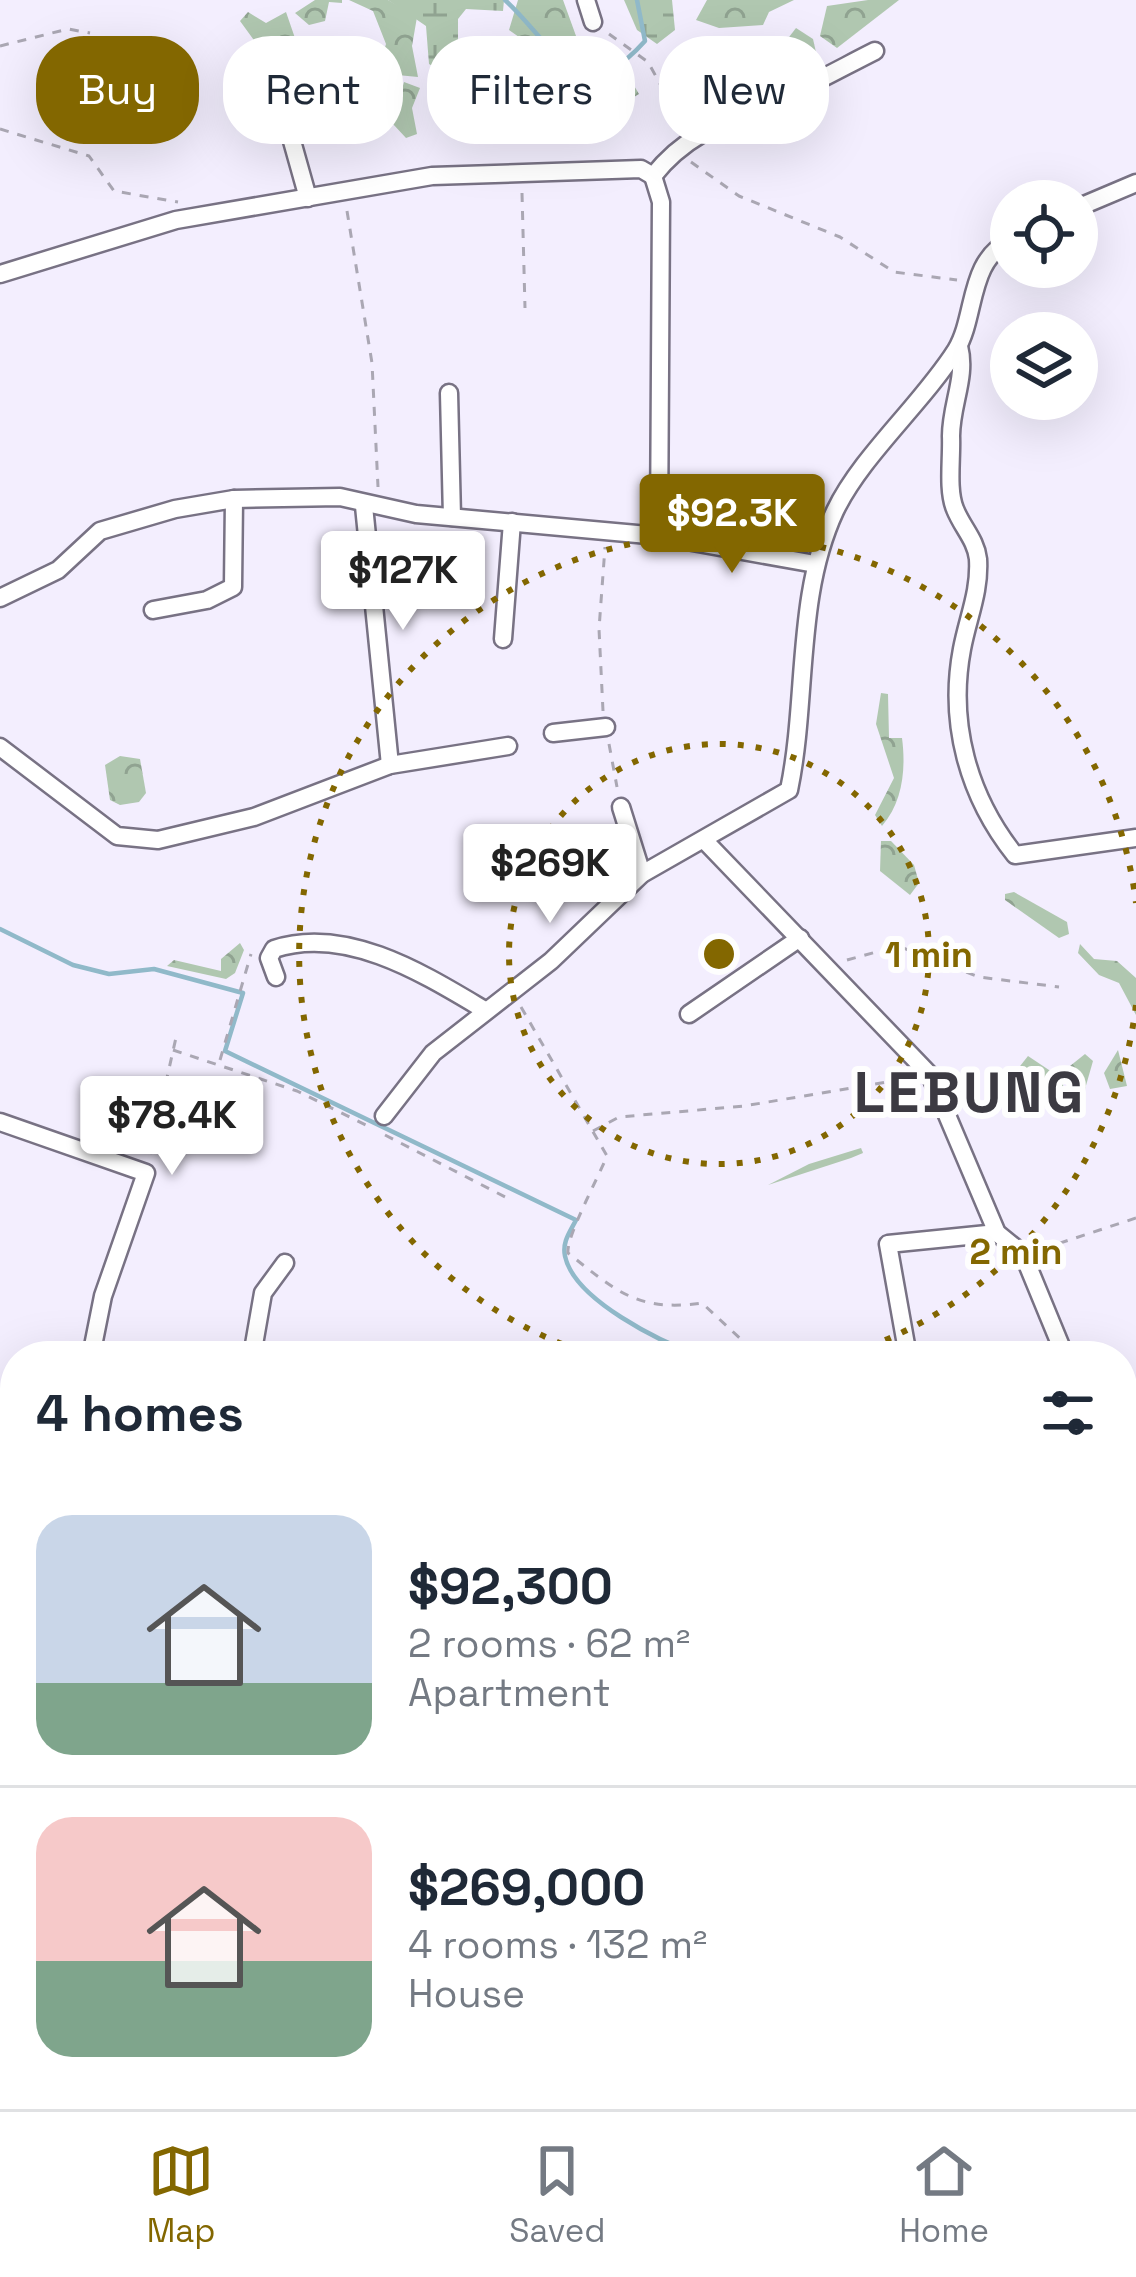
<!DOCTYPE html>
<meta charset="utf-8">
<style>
:root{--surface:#fff;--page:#f6f6f7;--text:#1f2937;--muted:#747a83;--line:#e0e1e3;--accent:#836700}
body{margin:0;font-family:"Space Grotesk",sans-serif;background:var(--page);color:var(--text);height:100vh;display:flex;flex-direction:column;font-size:45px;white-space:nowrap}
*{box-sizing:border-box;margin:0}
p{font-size:39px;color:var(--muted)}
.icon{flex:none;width:66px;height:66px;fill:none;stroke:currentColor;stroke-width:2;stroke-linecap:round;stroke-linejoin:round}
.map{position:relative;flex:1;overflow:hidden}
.drawer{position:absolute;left:0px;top:1341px;width:1137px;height:768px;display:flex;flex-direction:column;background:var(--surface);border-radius:48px 48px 0 0;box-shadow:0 12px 48px #0002}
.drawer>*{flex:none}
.top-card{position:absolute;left:36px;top:36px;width:1065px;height:108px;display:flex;gap:24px}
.controls{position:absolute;left:990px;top:180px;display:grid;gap:24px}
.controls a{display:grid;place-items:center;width:108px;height:108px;border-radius:50%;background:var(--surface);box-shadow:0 12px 48px #0002;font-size:60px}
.price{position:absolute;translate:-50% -102px;padding:0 27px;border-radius:12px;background:#fff;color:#222;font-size:39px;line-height:78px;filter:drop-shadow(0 3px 6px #0008)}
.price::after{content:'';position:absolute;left:50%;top:72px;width:36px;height:27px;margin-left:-18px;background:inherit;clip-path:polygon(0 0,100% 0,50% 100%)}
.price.on{background:var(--accent);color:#fff}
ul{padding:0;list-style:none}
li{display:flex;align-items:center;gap:36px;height:300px;padding:0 36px}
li+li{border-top:3px solid var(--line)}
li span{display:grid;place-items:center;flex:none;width:336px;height:240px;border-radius:36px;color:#555}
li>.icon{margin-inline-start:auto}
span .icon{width:144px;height:144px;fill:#fffc;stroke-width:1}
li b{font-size:51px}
h2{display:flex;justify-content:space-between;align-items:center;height:144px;padding:0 36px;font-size:51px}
.tag{padding:0 42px;border-radius:48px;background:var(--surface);box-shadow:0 12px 48px #0002;font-size:42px;line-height:108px}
.tag.on{background:var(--accent);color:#fff}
.tab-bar{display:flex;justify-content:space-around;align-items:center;height:168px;border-top:3px solid var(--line);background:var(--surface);font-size:33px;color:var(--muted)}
.tab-bar a{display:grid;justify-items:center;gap:6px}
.tab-bar .on{color:var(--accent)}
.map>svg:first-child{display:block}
.forest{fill:url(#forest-crowns)}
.wetland{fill:url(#wetland-marsh)}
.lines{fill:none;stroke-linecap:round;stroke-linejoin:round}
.stream{stroke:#90b9c9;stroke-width:4.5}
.minor-casing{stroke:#787284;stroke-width:21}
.path{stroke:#aaa7b3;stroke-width:3;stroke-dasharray:9 9;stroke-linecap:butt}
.minor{stroke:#fff;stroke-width:16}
.ring{fill:none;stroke:#836700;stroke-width:6;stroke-dasharray:6 12}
.labels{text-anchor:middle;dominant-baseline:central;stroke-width:12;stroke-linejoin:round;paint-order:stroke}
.district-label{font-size:57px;font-weight:bold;letter-spacing:3px;fill:#3c3a42;stroke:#fefefe}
.centre{fill:#836700;stroke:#fefefe;stroke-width:6}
.ring-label{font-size:36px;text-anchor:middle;font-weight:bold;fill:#836700;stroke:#fefefe;stroke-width:12;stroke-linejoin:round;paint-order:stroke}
</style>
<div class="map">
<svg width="1136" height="2109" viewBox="0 0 1136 2109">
<defs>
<pattern id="forest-crowns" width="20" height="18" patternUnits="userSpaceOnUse" patternTransform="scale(3)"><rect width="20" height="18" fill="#b0c7b0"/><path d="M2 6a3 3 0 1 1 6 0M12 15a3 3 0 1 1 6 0" fill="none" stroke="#90a391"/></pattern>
<pattern id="wetland-marsh" width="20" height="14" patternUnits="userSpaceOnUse" patternTransform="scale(3)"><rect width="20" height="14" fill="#b0c7b0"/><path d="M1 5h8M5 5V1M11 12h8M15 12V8" fill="none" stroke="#90a391"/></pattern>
</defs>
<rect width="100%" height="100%" fill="#f3eefe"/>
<g class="forest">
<polygon points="315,0 342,0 342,3 329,2 325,21 309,25 295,13"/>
<polygon points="349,0 388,0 417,17 412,46 418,77 377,73 386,44 373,11"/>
<polygon points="518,0 563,0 584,58 581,91 605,109 600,118 571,114 534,62 536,49 509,30"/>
<polygon points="707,0 794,0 769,12 763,25 719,28 696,20"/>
<polygon points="868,0 899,0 837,48 820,36 827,6"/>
<polygon points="248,12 266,23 286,12 296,41 279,51 256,43 240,21"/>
<polygon points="796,28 813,39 818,61 812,69 768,78 763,71"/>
<polygon points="592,40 624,69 639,94 629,100 587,52"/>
<polygon points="404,82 420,88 412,108 417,134 406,138 393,124"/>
<path d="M881,693l7,1 1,44h13c4,30 1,64 -20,88l-7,-11 19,-37 -18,-54z"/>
<polygon points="120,756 140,759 146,793 139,802 120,805 110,800 105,765"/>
<polygon points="881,841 891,841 914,865 919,883 910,895 880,871"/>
<polygon points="1014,892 1067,922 1069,934 1059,938 1005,900 1005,894"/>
<polygon points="240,943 244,950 235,973 226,979 167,966 174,960 221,971 221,959"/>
<polygon points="1080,944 1094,959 1117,961 1136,978 1136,1015 1119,983 1099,975 1078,953"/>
<polygon points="1118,1050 1127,1086 1110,1089 1104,1073"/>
<polygon points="1085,1054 1093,1061 1083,1096 1076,1096 1065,1070"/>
<polygon points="1028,1056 1061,1078 1068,1103 1032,1108 1013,1075"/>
<polygon points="861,1148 863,1153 851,1158 768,1185 809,1164"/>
</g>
<g class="wetland">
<polygon points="388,0 504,0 503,11 466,9 458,19 458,58 443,72 429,64 426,26"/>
<polygon points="624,0 672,0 675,30 657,44 637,30"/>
<polygon points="1122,1978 1136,1992 1136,2066 1129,2066 1124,2055 1130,2018"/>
</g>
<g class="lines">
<g class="stream">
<path d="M505,0c51,47 74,115 140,41l-8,-41"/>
<path d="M0,929l73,36 36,9 45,-5 89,24 -18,58 351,169c-6,12 -14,22 -11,36 9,44 96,86 135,100"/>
<polyline points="1122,1988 1136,2005"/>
</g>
<g class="minor-casing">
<g id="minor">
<polyline points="586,0 593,22"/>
<polyline points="272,70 308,198"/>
<polyline points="653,176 661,202 659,536"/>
<path d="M653,176c38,-49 91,-61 145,-86 26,-12 51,-26 77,-39"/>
<polyline points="1077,208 1136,183"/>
<polyline points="0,274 176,220 432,176 641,169 653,176"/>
<path d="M959,346c8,31 -8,58 -8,90 1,22 -4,54 4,73 7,18 21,31 23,50 2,33 -10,58 -16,90 -14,74 6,147 53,206l121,-17"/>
<polyline points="449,393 452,517"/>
<polyline points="364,506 390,765"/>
<polyline points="0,598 58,570 100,531 175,509 234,499 340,497 416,514 659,536 815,564"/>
<polyline points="153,610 207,600 233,587 234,499"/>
<polyline points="503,639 512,522"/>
<polyline points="553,733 606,727"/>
<polyline points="0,747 117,836 158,840 254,817 390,765 508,746"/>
<polyline points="621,807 642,874"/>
<polyline points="704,840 930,1075 997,1233 1023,1254 1065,1356"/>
<path d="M276,977l-7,-19 5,-9c72,-24 150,25 209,60"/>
<polyline points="689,1014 800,938"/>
<path d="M384,1116l49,-63 118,-92 91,-87 147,-84c19,-91 6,-193 46,-279 27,-56 87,-107 121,-161 21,-35 11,-89 55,-110"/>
<polyline points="0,1122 146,1173 103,1296 91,1356"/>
<polyline points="252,1356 263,1293 285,1263"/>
<polyline points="908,1356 888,1244 997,1233"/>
<polyline points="1122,1522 1136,1586"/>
<polyline points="1122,1690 1136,1694"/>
<polyline points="0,1743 15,1748"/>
<polyline points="0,1950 15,1984"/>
<polyline points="0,2091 15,2033"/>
<polyline points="350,2094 351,2109"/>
<polyline points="549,2094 550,2109"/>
<polyline points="1023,2094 1052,2109"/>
<polyline points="0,2105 25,2109"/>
<polyline points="887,2109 900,2094"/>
</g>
</g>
<g class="path">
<polyline points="609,34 648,62 684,127"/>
<polyline points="0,46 68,29 90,33"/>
<polyline points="0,129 89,156 114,191 178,202"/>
<polyline points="691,162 739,196 840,237 894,272 957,280"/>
<polyline points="522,193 525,308"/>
<polyline points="347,211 372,363 378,487"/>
<polyline points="603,711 599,629 605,547"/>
<polyline points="609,744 617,787"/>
<polyline points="847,960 898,946 979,977 1059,987"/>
<path d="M521,1007l86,149c-8,20 -41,81 -39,97 49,39 70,59 134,50l57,53"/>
<polyline points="173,1050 297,1091 372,1128"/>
<polyline points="220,1060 251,954"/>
<polyline points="593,1131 619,1117 744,1106 911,1078"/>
<polyline points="385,1135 511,1200"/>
<polyline points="150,1154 177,1033"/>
<polyline points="1042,1249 1136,1218"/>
</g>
<use href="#minor" class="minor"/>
</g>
<g class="ring">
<circle cx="719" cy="954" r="210"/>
<path d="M1136 1005A420 420 0 0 1 842 1356M596 1356A420 420 0 1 1 1136 903"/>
</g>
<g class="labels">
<g class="district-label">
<text x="970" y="1092">LEBUNG</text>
</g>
</g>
<circle cx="719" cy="954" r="18" class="centre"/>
<g class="ring-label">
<text x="929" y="967">1 min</text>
<text x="1016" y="1264">2 min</text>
</g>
</svg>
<div class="controls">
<a><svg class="icon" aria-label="locate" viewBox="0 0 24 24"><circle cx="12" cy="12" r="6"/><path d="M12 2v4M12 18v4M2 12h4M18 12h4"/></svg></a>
<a><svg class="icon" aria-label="layers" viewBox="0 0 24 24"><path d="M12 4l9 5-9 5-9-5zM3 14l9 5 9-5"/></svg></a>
</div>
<b class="price on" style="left:732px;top:576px">$92.3K</b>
<b class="price" style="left:403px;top:633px">$127K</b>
<b class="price" style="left:550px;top:926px">$269K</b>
<b class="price" style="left:172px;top:1178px">$78.4K</b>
<div class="top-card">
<a class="tag on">Buy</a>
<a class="tag">Rent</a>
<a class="tag">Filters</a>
<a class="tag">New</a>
</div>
<section class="drawer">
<h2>4 homes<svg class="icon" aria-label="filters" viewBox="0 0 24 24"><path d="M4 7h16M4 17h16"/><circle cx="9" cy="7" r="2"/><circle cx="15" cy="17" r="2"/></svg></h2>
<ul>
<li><span style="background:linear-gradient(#c9d6e8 70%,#7fa58c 0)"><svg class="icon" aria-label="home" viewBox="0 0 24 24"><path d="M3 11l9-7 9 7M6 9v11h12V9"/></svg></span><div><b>$92,300</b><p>2 rooms · 62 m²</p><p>Apartment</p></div></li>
<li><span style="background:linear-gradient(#f6c9c9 60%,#7fa58c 0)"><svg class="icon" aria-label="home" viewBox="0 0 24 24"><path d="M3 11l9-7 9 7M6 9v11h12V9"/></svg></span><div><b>$269,000</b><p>4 rooms · 132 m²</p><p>House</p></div></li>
</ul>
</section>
</div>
<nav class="tab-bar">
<a class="on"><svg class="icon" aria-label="map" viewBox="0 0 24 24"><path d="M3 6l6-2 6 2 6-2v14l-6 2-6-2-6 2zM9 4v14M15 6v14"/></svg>Map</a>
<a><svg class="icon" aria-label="saved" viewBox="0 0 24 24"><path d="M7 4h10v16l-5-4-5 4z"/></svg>Saved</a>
<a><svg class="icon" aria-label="home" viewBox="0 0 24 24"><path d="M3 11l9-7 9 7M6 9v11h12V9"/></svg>Home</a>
</nav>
